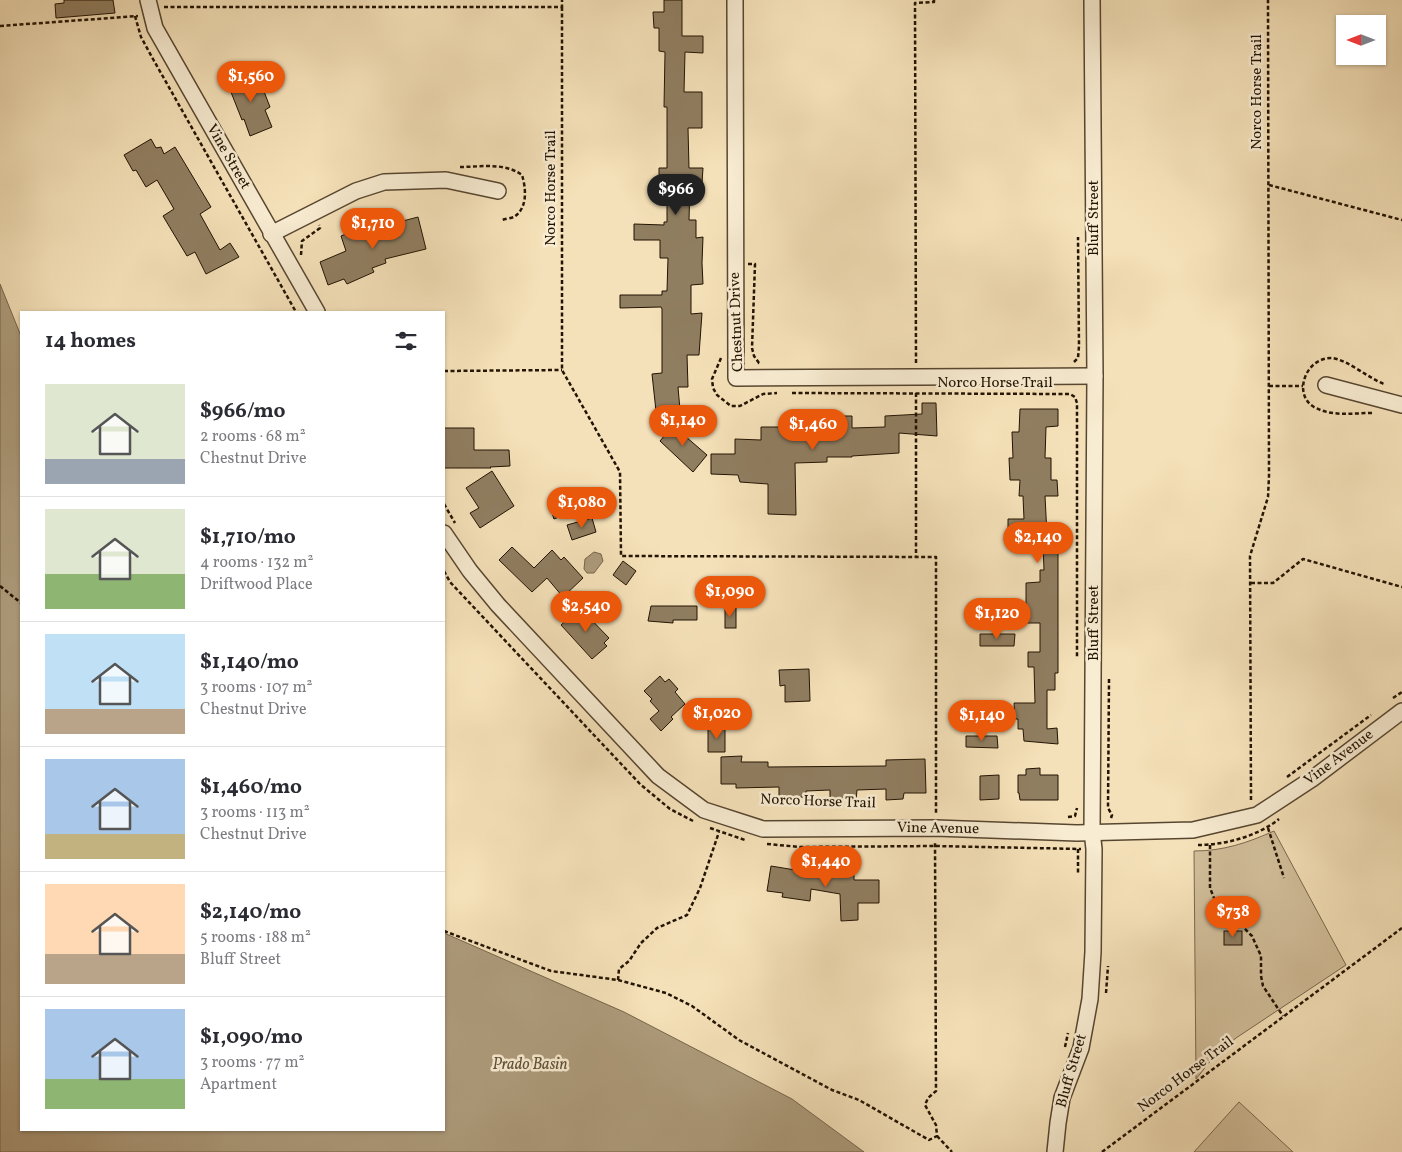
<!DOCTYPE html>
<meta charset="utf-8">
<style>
:root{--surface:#fff;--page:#f7f7f7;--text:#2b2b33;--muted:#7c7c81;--line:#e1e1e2;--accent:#ea580c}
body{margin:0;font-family:Vollkorn,serif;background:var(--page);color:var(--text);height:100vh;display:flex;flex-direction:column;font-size:19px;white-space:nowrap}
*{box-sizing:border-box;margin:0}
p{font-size:16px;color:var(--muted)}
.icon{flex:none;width:28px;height:28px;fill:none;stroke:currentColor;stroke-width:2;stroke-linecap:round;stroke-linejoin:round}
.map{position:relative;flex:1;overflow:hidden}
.drawer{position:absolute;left:20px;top:311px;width:425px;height:820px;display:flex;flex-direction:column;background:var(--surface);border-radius:0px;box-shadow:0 1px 4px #0004}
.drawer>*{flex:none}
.needle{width:32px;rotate:270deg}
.controls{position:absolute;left:1336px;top:15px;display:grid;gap:10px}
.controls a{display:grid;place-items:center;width:50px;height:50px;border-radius:0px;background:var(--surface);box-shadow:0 1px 4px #0004;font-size:25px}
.price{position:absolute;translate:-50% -42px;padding:0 11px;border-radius:18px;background:var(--accent);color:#fff;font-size:16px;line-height:32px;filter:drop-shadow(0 1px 2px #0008)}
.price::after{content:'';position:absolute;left:50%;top:30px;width:15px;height:11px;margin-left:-8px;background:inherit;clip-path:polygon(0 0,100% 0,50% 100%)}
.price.active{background:#222;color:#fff}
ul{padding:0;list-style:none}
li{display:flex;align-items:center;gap:15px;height:125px;padding:0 25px}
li+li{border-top:1px solid var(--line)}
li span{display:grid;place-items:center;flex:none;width:140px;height:100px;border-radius:0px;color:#555}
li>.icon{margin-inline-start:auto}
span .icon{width:60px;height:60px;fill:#fffc;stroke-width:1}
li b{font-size:21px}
h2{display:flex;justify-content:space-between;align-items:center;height:60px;padding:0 25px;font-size:21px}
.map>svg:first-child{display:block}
.green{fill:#d1be9a;stroke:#7a684e}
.water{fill:#ad9b7b;stroke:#75654b}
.building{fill:#907e61;stroke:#221302}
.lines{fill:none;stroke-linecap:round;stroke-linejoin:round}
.minor-casing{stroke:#574630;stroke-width:18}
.path{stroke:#221302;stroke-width:2.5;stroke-dasharray:4 2.5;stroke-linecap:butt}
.minor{stroke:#f8ecd2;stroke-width:15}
.labels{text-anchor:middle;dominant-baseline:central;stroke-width:5;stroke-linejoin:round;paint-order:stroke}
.street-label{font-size:15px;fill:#221302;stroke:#f8ecd2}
.water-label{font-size:16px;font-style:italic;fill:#615038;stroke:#f8ecd2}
</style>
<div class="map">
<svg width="1402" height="1152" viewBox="0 0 1402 1152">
<rect width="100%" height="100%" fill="#f5e1b9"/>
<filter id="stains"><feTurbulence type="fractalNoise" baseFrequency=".004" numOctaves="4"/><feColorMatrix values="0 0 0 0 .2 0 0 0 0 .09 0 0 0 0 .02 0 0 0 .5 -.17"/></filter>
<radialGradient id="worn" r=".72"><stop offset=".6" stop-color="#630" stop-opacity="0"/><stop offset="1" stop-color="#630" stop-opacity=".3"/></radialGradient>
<g class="green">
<path d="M1274,831l72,134 -110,73 -20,16 -20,25 -2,-228c29,0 53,-8 80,-20z"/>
<polygon points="1239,1102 1293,1152 1194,1152"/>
</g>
<g class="water">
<polygon points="0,284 21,336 21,1130 444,1130 444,933 624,1012 792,1099 864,1152 0,1152"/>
<polygon points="594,552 601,554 603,561 594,573 587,573 584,569 585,559"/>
</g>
<g class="building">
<polygon points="64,0 113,0 115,13 56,18 55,4 64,3"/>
<polygon points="664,0 682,0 682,36 703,36 703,53 685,52 684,92 702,92 702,128 688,128 689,168 703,168 702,183 690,184 689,220 696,220 696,238 703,237 702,263 703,284 691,285 691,314 702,313 699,355 687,355 688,387 678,387 680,410 656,411 652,374 662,373 662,309 661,307 620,308 620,295 662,295 662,291 667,291 668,258 660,258 660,240 634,240 634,224 664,225 664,222 667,222 667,194 659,194 659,168 667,168 667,107 664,107 665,52 659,51 659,28 654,28 653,12 664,12"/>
<polygon points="242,75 244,82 258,76 270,107 265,110 272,127 250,136 244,119 242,120 227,82"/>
<polygon points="151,139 156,148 161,147 164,154 175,147 211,207 200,214 220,250 230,243 239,257 206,274 195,252 187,256 163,216 174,209 157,180 146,187 136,170 133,171 124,155"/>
<polygon points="418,217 426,249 385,259 386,263 372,268 374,272 347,284 344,279 328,285 320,262 346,251 341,236 356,230 357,233"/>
<polygon points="922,403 936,403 937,436 899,433 899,453 852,456 852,457 827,457 827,462 795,463 796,515 768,514 768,484 740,482 738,475 711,474 711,454 735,454 735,439 761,440 761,427 785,427 785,416 802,416 801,435 824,434 824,431 835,431 835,416 852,416 852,428 885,427 885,416 922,414"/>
<polygon points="1020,409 1058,409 1058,426 1046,427 1045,458 1051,458 1051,480 1057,480 1058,496 1045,496 1047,535 1058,535 1058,673 1055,673 1055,690 1047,690 1047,729 1057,728 1058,744 1024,741 1023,729 1018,729 1018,719 1015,719 1014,703 1035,703 1034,667 1028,667 1028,652 1040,652 1040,623 1026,623 1026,583 1040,582 1040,570 1044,570 1043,546 1024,546 1024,535 1008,535 1008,519 1024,519 1023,496 1019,496 1020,480 1010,480 1009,458 1013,458 1012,432 1019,432"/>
<polygon points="676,422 688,432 685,436 707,455 693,472 660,441"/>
<polygon points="444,428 474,428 474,450 509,450 510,466 490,467 491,468 444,468"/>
<polygon points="492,471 514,506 480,528 470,513 479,508 466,488"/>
<polygon points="567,501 571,512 554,519 550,507"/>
<polygon points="592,518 596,532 572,540 567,525"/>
<polygon points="512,547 534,568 552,550 561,560 564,557 583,578 563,597 547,578 532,592 499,560"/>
<polygon points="623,561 636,571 626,585 613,575"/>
<polygon points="651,606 697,606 697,620 673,620 673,623 648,621"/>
<rect x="725" y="607" width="11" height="21"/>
<polygon points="580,608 609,638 604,643 607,646 592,659 561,625"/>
<polygon points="980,634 1015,634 1014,646 980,646"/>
<polygon points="809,669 810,701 785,702 785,685 780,686 779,670"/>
<polygon points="660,676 665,682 669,679 678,689 675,692 685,704 671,717 673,719 661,731 650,719 659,711 650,701 652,699 644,691"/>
<polygon points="725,727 725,752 708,752 708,728"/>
<polygon points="966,736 997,736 998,748 966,747"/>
<polygon points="742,756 741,762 768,762 768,767 886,766 886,760 925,759 926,793 904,793 903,799 886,800 886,789 857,790 856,800 830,800 830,790 806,791 806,797 779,798 779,787 736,788 736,784 721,784 721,757"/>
<polygon points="1040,768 1040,775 1058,775 1058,800 1020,800 1019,793 1018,793 1018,775 1026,775 1026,769"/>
<polygon points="999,775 999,799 980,800 980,776"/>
<polygon points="771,866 838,877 838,868 854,868 854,880 879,880 879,903 858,903 858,920 841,921 840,894 811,889 810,901 782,897 783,893 767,891"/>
<rect x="1224" y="931" width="18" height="14"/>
</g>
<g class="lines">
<g class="minor-casing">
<g id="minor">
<polyline points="148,0 155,28 317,312"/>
<polyline points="735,0 736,378 1095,376"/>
<polyline points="271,234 356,191 384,182 446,180 498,191"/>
<polyline points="1326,385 1402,405"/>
<polyline points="444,533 470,571 498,605 658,776 704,810 763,829 936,828 1077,833 1193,830 1257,815 1312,779 1402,711"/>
<polyline points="1055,1152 1058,1123 1062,1098 1081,1048 1090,999 1093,952 1094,849 1092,831 1095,376 1092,0"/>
</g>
</g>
<g class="path">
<polyline points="164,7 562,7 562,0"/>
<polyline points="562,7 562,370 620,472 621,556 936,557 936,814"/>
<polyline points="135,16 141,37 153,59 296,312"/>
<polyline points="0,26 138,16"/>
<path d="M460,167c21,0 44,-5 62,8 4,13 6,33 -8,42 -3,1 -9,2 -12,3"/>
<polyline points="1269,185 1402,220"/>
<polyline points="301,255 302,241 320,228 319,225"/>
<polyline points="748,264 755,264 752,348 754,356 759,363 761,363"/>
<polyline points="721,358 712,379 713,388 717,395 731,406 740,406 763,394 777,393"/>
<polyline points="1074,362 1078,358 1079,346 1078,237"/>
<polyline points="916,363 915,3 934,2 934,0"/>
<polyline points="444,371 562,370"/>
<polyline points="1269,386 1303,386"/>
<polyline points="792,393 1070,394 1075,397 1077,403 1077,658"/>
<polyline points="916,393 916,557"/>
<path d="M1372,413c-20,0 -40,4 -58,-6 -22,-13 -8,-50 18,-49 16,2 36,20 52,26"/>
<polyline points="444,504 455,523"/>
<polyline points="444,571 450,582 640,784 670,809 693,821"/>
<polyline points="1251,583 1273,583 1303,559 1402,587"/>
<polyline points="0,586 21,603"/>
<polyline points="1109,679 1108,808 1112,815 1111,818"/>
<polyline points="1393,698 1402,692"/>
<polyline points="1287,777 1371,715"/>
<polyline points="1251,800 1250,556 1268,497 1269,476 1268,0"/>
<polyline points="1068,817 1075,816 1077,808"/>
<polyline points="710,828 745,840"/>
<polyline points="1268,828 1284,878"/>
<polyline points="767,844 800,847 935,846 1081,849"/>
<path d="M1198,845c27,0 60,-9 81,-26"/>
<polyline points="1210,845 1210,888 1214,898 1252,936 1261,956 1261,976 1263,986 1283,1016"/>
<polyline points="1078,849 1078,874"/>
<polyline points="444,931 551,971 618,980 666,993 692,1006 739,1040 832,1090 859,1100 929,1140 937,1136 936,1125 925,1105 928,1098 936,1091 935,841"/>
<polyline points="618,980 619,969 629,961 641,943 657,928 687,915 700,888 719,832"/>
<polyline points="1106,993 1108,966"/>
<polyline points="1065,1047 1068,1033"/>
<polyline points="937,1136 952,1152"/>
<polyline points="1102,1152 1402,928"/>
</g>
<use href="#minor" class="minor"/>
</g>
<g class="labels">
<g class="street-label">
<text transform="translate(1257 92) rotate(-90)">Norco Horse Trail</text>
<text transform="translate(228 157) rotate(60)">Vine Street</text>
<text transform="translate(551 188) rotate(-90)">Norco Horse Trail</text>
<text transform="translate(1094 218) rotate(-90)">Bluff Street</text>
<text transform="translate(737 322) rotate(-92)">Chestnut Drive</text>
<text x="995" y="383">Norco Horse Trail</text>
<text transform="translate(1094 623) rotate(-90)">Bluff Street</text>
<text transform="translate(1339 758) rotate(-37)">Vine Avenue</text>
<text transform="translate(818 802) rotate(2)">Norco Horse Trail</text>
<text transform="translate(938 829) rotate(1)">Vine Avenue</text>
<text transform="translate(1072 1071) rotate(-74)">Bluff Street</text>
<text transform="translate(1186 1075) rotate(-37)">Norco Horse Trail</text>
</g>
<g class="water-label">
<text x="530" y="1065">Prado Basin</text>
</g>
</g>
<rect width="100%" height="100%" filter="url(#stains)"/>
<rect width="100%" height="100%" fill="url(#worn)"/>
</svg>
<div class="controls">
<a><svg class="needle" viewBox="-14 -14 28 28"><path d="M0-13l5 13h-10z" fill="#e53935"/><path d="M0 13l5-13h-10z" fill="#7c7c81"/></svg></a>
</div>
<b class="price" style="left:251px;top:103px">$1,560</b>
<b class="price active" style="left:676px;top:216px">$966</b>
<b class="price" style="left:373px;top:250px">$1,710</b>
<b class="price" style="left:683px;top:447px">$1,140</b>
<b class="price" style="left:813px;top:451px">$1,460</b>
<b class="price" style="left:582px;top:529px">$1,080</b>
<b class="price" style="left:1038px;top:564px">$2,140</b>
<b class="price" style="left:730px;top:618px">$1,090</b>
<b class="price" style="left:586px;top:633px">$2,540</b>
<b class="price" style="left:997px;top:640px">$1,120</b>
<b class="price" style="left:717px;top:740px">$1,020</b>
<b class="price" style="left:982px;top:742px">$1,140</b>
<b class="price" style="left:826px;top:888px">$1,440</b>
<b class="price" style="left:1233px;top:938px">$738</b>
<section class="drawer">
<h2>14 homes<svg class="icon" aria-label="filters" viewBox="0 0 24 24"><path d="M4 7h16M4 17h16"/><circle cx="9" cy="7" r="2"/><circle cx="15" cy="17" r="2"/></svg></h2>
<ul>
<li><span style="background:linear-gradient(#dfe7d0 75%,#9aa5b1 0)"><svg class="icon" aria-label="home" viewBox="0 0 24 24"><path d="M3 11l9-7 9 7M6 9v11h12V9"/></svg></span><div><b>$966/mo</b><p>2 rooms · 68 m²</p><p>Chestnut Drive</p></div></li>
<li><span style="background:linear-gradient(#dfe7d0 65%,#8fb573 0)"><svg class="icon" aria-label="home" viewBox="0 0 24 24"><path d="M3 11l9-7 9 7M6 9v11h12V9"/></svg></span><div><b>$1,710/mo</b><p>4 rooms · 132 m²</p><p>Driftwood Place</p></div></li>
<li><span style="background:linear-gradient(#bfe0f5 75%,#b9a48a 0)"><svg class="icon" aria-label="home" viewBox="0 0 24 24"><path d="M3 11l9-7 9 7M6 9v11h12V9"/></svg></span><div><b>$1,140/mo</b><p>3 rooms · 107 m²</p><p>Chestnut Drive</p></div></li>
<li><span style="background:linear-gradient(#a9c7e8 75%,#c2b280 0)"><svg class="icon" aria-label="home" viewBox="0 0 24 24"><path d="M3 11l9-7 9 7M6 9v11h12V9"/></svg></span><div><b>$1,460/mo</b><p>3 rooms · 113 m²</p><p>Chestnut Drive</p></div></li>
<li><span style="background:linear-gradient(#ffd9b3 70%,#b9a48a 0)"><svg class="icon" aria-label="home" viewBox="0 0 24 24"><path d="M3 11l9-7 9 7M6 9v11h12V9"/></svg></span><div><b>$2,140/mo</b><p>5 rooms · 188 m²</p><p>Bluff Street</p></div></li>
<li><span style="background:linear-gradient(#a9c7e8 70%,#8fb573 0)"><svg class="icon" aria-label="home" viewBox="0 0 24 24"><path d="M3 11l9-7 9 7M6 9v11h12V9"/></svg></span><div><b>$1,090/mo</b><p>3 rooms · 77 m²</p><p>Apartment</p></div></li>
</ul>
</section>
</div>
